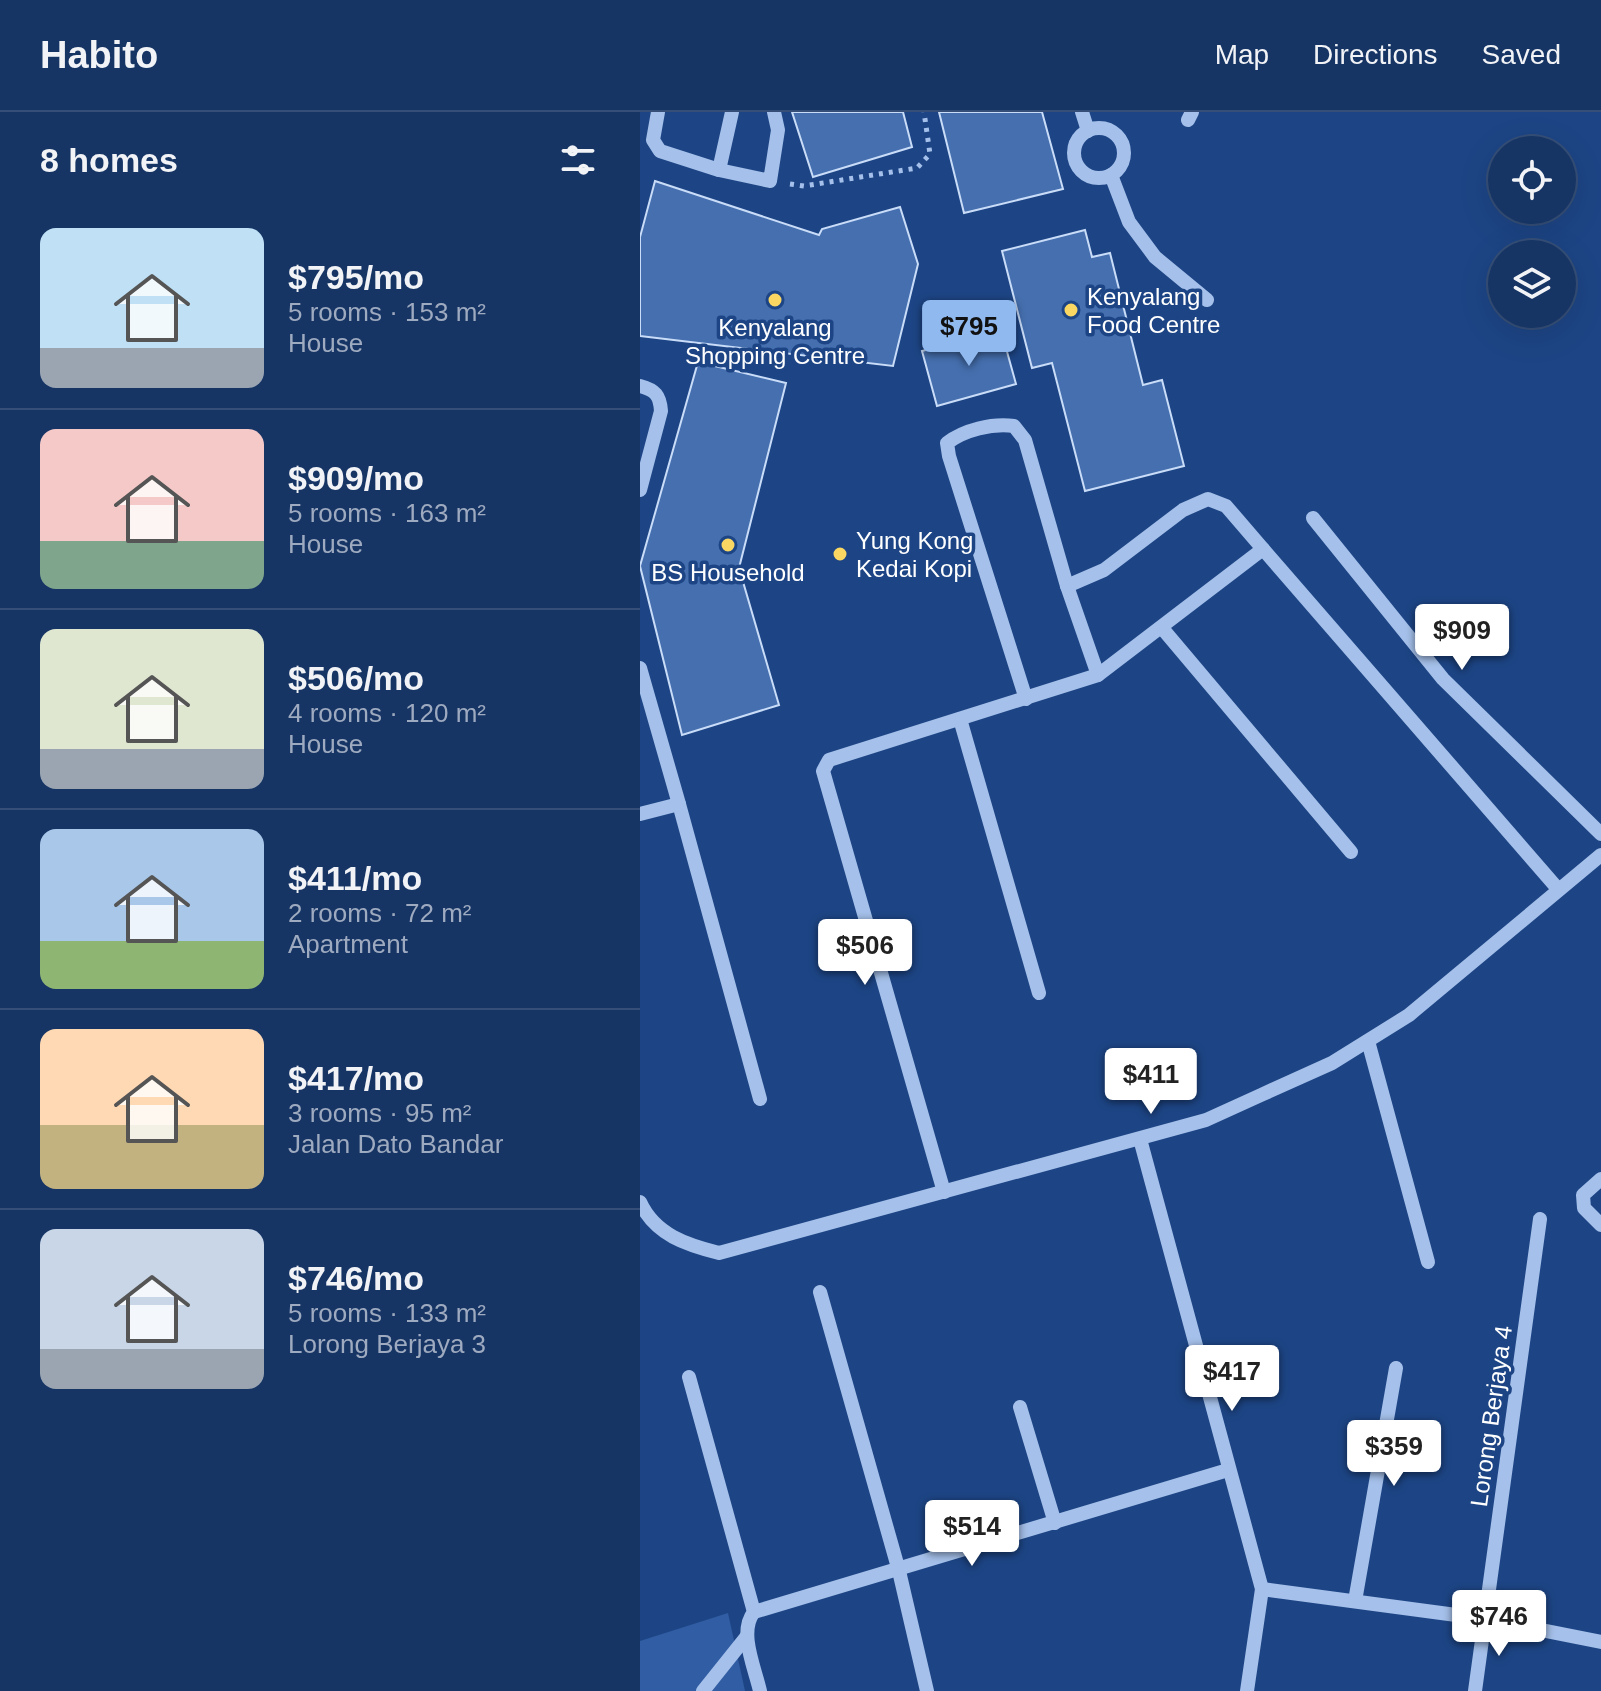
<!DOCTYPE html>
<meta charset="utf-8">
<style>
:root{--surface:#163464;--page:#233f6d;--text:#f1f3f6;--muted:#9eaabf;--line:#354f78;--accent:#90b9f0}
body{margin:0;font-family:Helvetica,sans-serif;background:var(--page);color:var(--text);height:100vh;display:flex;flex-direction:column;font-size:30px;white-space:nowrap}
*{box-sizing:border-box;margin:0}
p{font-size:26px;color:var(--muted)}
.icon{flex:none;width:44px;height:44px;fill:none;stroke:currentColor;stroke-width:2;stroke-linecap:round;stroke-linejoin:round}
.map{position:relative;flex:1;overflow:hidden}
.panel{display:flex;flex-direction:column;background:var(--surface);width:640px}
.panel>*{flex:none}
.buttons{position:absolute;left:848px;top:24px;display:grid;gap:16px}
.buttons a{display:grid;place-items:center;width:88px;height:88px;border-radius:50%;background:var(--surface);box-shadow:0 8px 32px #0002,0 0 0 2px var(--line);font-size:40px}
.price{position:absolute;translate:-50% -68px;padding:0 18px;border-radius:8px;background:#fff;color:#222;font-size:26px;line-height:52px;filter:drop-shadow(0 2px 4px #0008)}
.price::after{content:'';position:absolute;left:50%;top:48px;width:24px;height:18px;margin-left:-12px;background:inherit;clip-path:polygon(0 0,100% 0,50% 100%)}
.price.active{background:var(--accent);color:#111}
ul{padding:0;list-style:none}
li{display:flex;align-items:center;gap:24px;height:200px;padding:0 40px}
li+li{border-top:2px solid var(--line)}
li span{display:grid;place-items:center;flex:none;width:224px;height:160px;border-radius:16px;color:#555}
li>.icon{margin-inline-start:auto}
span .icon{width:96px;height:96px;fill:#fffc;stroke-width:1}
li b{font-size:34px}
h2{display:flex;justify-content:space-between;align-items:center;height:96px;padding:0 40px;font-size:34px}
header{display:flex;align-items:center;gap:48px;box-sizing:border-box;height:112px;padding:0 40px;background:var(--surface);border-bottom:2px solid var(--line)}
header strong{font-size:38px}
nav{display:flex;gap:44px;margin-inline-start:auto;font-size:28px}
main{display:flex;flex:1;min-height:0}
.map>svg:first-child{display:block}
.green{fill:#305da3}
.building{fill:#456fae;stroke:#c9dcf8;stroke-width:2}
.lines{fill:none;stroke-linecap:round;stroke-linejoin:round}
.path{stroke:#a5c0ea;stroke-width:5;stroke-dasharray:4 6;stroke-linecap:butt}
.minor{stroke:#a5c0ea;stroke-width:14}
.poi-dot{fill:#fad763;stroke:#1d4585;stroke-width:3}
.labels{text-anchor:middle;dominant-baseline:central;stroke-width:7;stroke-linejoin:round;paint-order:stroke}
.poi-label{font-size:24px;fill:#fff;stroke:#1d4585;text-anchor:start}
.street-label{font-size:24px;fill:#fff;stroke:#1d4585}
</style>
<header>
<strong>Habito</strong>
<nav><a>Map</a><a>Directions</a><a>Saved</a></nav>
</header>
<main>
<section class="panel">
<h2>8 homes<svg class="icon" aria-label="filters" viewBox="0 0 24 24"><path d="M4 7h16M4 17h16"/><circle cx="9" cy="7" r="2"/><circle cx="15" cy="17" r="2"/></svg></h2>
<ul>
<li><span style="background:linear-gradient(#bfe0f5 75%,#9aa5b1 0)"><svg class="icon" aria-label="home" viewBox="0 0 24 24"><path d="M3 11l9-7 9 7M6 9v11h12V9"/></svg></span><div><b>$795/mo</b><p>5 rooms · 153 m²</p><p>House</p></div></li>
<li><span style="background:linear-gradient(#f6c9c9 70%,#7fa58c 0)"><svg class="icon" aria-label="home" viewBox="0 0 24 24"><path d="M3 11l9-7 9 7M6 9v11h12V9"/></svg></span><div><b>$909/mo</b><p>5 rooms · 163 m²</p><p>House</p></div></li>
<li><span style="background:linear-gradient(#dfe7d0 75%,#9aa5b1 0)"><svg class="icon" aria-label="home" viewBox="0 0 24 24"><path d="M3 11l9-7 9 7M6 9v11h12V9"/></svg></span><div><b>$506/mo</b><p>4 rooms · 120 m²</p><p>House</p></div></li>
<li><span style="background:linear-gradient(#a9c7e8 70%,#8fb573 0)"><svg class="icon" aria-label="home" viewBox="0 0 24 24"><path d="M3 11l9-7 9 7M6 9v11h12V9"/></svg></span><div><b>$411/mo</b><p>2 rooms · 72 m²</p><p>Apartment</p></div></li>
<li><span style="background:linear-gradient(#ffd9b3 60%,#c2b280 0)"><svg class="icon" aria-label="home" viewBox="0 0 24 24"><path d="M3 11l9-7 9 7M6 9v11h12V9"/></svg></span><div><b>$417/mo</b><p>3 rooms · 95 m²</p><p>Jalan Dato Bandar</p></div></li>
<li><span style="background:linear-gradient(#c9d6e8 75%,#9aa5b1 0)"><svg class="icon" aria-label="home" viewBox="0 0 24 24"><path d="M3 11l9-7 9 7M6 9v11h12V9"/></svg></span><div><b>$746/mo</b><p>5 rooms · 133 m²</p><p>Lorong Berjaya 3</p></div></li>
</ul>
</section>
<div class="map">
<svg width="961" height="1579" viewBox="0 0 961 1579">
<rect width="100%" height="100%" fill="#1d4585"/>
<polygon class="green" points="88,1501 105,1579 0,1579 0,1529"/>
<g class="building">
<polygon points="152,0 263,0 272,35 173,65"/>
<polygon points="299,0 402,0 423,77 324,101"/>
<polygon points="15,69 179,123 182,117 260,95 278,152 253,254 0,224 0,125"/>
<polygon points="445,118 452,145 470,141 503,273 522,268 544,354 445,379 412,251 392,256 362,139"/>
<polygon points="361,218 376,272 297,294 282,239"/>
<polygon points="58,250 146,271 99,456 139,593 42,623 0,454"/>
</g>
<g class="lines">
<polyline class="path" points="150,72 164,74 277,56 290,42 284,0"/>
<g class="minor">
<polyline points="18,0 13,28 20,39 79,58 130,69 138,18 134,0"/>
<polyline points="442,0 448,19"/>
<polyline points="548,8 552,0"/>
<circle cx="459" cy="41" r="25"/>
<polyline points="79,58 92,0"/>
<polyline points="471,63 489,110 515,145 567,188"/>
<path d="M0,274c15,4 20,9 21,25l-21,79"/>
<polyline points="673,406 803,567 961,722"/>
<polyline points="427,474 464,458 543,398 568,387 586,394 623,437"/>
<polyline points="522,516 711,740"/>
<polyline points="0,556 39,692"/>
<path d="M386,587l-77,-243 -2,-13c17,-13 45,-20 67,-17l11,14 42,146 31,89"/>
<polyline points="320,607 399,881"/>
<polyline points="0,702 39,692 120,987"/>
<polyline points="728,929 788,1150"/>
<polyline points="500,1027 622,1477 607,1579"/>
<polyline points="961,1067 943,1083 944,1096 961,1113"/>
<polyline points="304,1080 183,659 189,648 458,563 623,437 918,777"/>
<path d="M0,1090c15,33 47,43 79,51l487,-133 55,-25 71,-32 77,-48 192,-160"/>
<polyline points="180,1180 259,1459 287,1579"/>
<polyline points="49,1265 114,1500"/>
<polyline points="380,1295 415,1411"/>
<polyline points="622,1477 846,1507 961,1530"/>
<polyline points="715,1489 756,1256"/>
<polyline points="63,1579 107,1524"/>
<path d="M120,1579c-5,-23 -22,-59 -6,-79l474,-142"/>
<polyline points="835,1579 900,1107"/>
</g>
</g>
<g class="poi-dot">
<circle cx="135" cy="188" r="8"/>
<circle cx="431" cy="198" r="8"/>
<circle cx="88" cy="433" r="8"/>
<circle cx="200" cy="442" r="8"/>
</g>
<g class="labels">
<g class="poi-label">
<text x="447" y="184">Kenyalang<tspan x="447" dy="28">Food Centre</tspan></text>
<text x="135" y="215" text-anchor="middle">Kenyalang<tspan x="135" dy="28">Shopping Centre</tspan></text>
<text x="216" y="428">Yung Kong<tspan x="216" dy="28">Kedai Kopi</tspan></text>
<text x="88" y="460" text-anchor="middle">BS Household</text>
</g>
<g class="street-label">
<text transform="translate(851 1304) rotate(-82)">Lorong Berjaya 4</text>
</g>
</g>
</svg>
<div class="buttons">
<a><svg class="icon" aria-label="locate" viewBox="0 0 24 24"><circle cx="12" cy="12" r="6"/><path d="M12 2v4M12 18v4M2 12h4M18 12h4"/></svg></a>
<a><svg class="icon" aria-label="layers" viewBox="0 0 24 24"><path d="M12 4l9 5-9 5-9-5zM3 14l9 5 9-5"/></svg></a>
</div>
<b class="price active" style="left:329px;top:256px">$795</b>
<b class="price" style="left:822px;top:560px">$909</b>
<b class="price" style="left:225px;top:875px">$506</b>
<b class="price" style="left:511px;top:1004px">$411</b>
<b class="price" style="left:592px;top:1301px">$417</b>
<b class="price" style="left:754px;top:1376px">$359</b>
<b class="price" style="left:332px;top:1456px">$514</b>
<b class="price" style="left:859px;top:1546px">$746</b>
</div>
</main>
